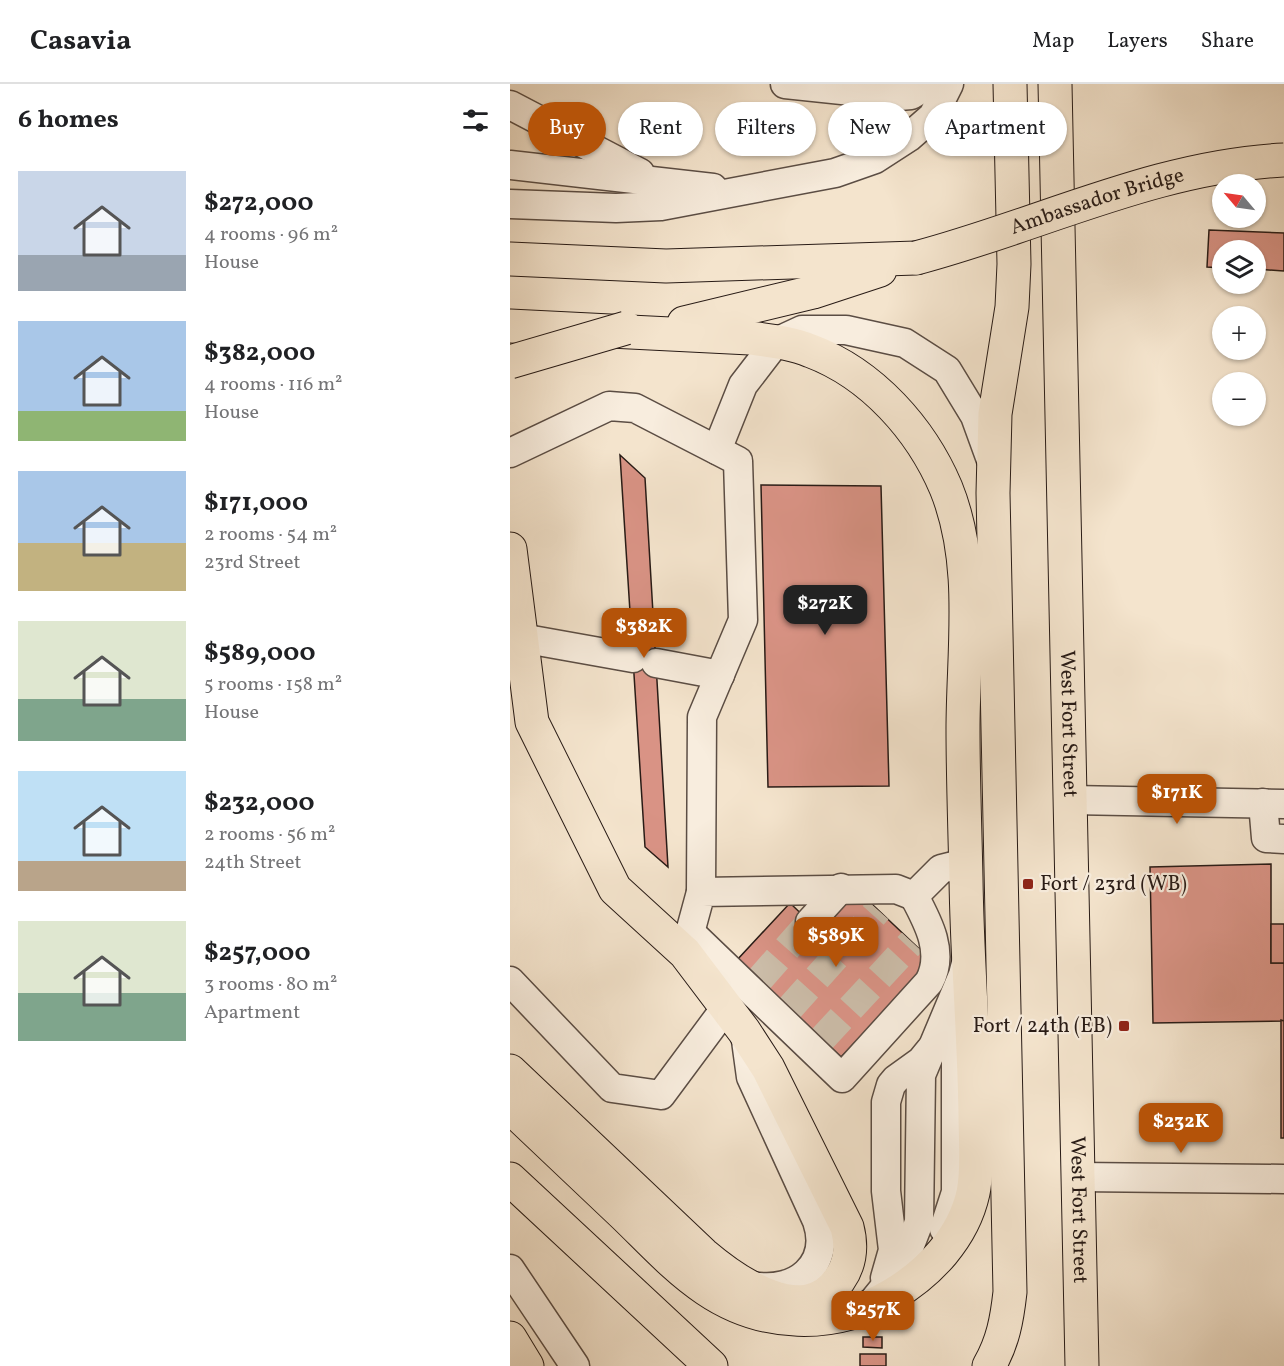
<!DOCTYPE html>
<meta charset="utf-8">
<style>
:root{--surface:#fff;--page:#f2f2f2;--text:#202124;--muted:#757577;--line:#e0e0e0;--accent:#b45309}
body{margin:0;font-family:Vollkorn,serif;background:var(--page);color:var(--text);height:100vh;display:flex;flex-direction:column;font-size:22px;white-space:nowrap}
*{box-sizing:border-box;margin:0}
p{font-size:20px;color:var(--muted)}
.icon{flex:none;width:33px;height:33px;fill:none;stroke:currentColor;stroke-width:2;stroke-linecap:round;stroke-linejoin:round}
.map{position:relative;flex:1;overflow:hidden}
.panel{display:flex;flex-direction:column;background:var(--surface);width:510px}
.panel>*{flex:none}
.banner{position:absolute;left:18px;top:18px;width:570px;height:54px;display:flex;gap:12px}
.needle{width:39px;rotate:299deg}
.buttons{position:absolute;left:702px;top:90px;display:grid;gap:12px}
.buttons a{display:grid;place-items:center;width:54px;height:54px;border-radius:50%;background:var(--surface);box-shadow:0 2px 4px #0004;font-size:30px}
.price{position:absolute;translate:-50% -51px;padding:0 14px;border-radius:12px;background:var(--accent);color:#fff;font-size:20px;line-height:39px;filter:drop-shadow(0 2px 3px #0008)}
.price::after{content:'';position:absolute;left:50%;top:36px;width:18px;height:14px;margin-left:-9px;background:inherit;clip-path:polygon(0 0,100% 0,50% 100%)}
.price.current{background:#222;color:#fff}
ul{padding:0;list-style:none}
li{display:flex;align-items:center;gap:18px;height:150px;padding:0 18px}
li span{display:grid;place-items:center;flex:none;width:168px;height:120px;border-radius:0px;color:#555}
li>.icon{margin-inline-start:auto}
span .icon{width:72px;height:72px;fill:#fffc;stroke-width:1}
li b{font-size:26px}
h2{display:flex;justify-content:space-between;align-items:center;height:72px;padding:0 18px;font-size:26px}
.tag{padding:0 21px;border-radius:27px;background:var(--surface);box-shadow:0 2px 4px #0004;font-size:21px;line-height:54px}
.tag.current{background:var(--accent);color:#fff}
header{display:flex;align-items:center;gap:36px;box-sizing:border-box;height:84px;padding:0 30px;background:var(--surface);border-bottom:2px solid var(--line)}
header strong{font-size:28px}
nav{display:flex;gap:33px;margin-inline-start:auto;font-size:21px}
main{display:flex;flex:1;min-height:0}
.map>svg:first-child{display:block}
.building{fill:#d99385;stroke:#281b16;stroke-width:1.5}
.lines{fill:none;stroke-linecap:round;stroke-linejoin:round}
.minor-tunnel{stroke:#cbbca8;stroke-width:28;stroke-dasharray:28 14;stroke-linecap:butt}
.minor-casing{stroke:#5b4d44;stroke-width:31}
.major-casing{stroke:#281b16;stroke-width:35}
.highway-casing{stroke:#281b16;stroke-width:35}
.minor{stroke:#f8edde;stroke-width:28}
.major{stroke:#f4e4cd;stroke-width:33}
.highway{stroke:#f4e4cd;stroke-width:33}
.highway-bridge-casing{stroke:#281b16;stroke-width:35;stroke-linecap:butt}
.highway-bridge{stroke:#f4e4cd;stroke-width:33}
.poi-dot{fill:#8f2418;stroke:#f8edde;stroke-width:2}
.labels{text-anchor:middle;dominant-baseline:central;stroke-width:4.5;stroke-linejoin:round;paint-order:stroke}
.street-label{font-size:21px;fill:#281b16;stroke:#f8edde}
.poi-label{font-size:21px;fill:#281b16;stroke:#f8edde;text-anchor:start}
</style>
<header>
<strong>Casavia</strong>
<nav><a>Map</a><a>Layers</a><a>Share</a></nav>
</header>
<main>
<section class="panel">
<h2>6 homes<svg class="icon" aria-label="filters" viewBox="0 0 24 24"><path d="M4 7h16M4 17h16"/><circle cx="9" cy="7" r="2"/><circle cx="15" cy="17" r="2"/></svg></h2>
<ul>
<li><span style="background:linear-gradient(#c9d6e8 70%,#9aa5b1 0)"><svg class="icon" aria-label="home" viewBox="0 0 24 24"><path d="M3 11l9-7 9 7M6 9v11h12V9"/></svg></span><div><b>$272,000</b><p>4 rooms · 96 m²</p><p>House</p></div></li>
<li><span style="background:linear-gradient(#a9c7e8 75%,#8fb573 0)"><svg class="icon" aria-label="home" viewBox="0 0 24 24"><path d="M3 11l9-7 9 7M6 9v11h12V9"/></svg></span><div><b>$382,000</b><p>4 rooms · 116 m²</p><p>House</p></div></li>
<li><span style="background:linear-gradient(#a9c7e8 60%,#c2b280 0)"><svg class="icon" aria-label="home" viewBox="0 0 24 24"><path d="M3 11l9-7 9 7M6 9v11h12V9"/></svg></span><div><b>$171,000</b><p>2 rooms · 54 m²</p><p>23rd Street</p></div></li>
<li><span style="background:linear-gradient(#dfe7d0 65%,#7fa58c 0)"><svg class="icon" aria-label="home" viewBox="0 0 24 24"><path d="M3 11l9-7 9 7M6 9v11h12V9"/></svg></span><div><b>$589,000</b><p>5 rooms · 158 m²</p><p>House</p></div></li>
<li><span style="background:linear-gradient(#bfe0f5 75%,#b9a48a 0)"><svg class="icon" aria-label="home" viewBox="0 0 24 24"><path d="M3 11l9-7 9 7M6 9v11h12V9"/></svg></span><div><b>$232,000</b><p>2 rooms · 56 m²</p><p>24th Street</p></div></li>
<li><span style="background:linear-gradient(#dfe7d0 60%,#7fa58c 0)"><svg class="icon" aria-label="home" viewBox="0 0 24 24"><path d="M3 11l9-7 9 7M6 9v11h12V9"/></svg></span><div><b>$257,000</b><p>3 rooms · 80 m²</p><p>Apartment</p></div></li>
</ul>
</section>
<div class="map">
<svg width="774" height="1282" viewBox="0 0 774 1282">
<rect width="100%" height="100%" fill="#f4e4cd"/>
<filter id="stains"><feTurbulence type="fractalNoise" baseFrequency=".00333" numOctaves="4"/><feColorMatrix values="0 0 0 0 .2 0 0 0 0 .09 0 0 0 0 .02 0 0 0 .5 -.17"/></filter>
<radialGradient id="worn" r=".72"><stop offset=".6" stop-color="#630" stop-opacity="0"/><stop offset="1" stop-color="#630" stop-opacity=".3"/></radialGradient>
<g class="building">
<polygon points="699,146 774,149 774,187 746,185 746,166 712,166 712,184 697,183"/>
<polygon points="110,371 135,394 158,783 135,763"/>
<polygon points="251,401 371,402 379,702 258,703"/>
<polygon points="761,780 761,879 774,879 774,937 643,939 640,783"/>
<polygon points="346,805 422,877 331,973 227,876 280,819 308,846"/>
<rect x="761" y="840" width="13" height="39"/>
<polygon points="771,936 774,937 774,1054 771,1054"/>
<polygon points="353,1253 372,1253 372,1264 353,1263"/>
<rect x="350" y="1270" width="26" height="12"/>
</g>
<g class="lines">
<g class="minor-tunnel">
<polyline points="249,896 300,838"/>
<polyline points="279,925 368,826"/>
<polyline points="312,955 402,858"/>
</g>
<g class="minor-casing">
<g id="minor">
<polyline points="275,0 389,12 401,11 419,0"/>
<polyline points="0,21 130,89"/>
<polyline points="0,81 203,104"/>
<polyline points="0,120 106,124 151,122 325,89 365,75 399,53 423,32 439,0"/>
<polyline points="207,366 233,301 266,258 292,246 336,246 395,259 437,286 465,332 481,376"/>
<polyline points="0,369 99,322 125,324 228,377 233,536 192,633 191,808"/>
<polyline points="11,554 123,574"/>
<polyline points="146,579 210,591"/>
<polyline points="561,716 774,720"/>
<polyline points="753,719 756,754 774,755"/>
<polyline points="300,838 331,804"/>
<path d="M180,848l152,146 87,-96c16,-29 -1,-60 -15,-86"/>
<polyline points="175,867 191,808 386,805 404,812 431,785 455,779"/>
<polyline points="0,897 102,1004 151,1011 217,922"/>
<path d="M235,949l6,44 66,144c15,44 -22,73 -64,65"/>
<polyline points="568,1093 774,1095"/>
<polyline points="434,1145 446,1108 446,920"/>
<polyline points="0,1185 65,1282"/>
<polyline points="375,1194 383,1166 376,1107 376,1018 381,1001 386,995 411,977 420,966"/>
<polyline points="365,1215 392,1182 409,1138 411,991 453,891 457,875"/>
</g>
</g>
<g class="major-casing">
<g id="major">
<path id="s1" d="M545,0l27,1282"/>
</g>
</g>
<g class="highway-casing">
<g id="highway">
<polyline points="0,175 156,182 406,174"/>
<polyline points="174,239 303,208 370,186"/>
<path d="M0,242l240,12c21,3 42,5 61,13 61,23 110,78 135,137 31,76 17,162 17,241 0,50 2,100 3,150 1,79 8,157 9,236 0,25 3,54 -2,78 -10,45 -44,80 -81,102 -59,35 -130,32 -186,-6 -30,-20 -56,-49 -82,-74 -38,-36 -76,-72 -114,-108"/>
<path d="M0,465l22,173 83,167 70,64 59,78 24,37 79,159c5,19 4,36 -8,53 -35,50 -103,2 -136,-26l-193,-183"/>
<polyline points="0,1095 201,1282"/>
<polyline points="0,1254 17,1282"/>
<path d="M479,1282c14,-24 18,-47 21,-74l-17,-799 2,-79 17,-107 2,-43 -4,-180"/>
</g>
</g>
<use href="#minor" class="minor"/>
<use href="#major" class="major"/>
<use href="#highway" class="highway"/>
<g class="highway-bridge-casing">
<g id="highway-bridge">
<path id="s2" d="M406,174c122,-32 240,-92 368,-98"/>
<polyline points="0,278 116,244"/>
</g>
</g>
<use href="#highway-bridge" class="highway-bridge"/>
</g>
<g class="poi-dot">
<rect x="512" y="794" width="12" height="12" rx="3"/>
<rect x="608" y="936" width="12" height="12" rx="3"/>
</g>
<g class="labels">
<g class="street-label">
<text stroke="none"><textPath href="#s2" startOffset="190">Ambassador Bridge</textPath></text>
<text stroke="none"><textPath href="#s1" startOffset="640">West Fort Street</textPath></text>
<text stroke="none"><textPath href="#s1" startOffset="1126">West Fort Street</textPath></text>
</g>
<g class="poi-label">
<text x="530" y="800">Fort / 23rd (WB)</text>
<text x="602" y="942" text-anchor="end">Fort / 24th (EB)</text>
</g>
</g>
<rect width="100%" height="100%" filter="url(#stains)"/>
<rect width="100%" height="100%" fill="url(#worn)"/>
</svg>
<div class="buttons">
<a><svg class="needle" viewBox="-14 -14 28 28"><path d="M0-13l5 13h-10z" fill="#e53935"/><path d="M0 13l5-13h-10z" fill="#757577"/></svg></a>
<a><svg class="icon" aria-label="layers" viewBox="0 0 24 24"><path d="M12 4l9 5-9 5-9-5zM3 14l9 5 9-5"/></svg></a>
<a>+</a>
<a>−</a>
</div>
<b class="price current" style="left:315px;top:552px">$272K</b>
<b class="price" style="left:134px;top:575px">$382K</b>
<b class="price" style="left:667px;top:741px">$171K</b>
<b class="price" style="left:326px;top:884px">$589K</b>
<b class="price" style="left:671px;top:1070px">$232K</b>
<b class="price" style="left:363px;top:1258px">$257K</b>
<div class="banner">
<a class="tag current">Buy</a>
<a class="tag">Rent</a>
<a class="tag">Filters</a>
<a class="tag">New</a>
<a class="tag">Apartment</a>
</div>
</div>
</main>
